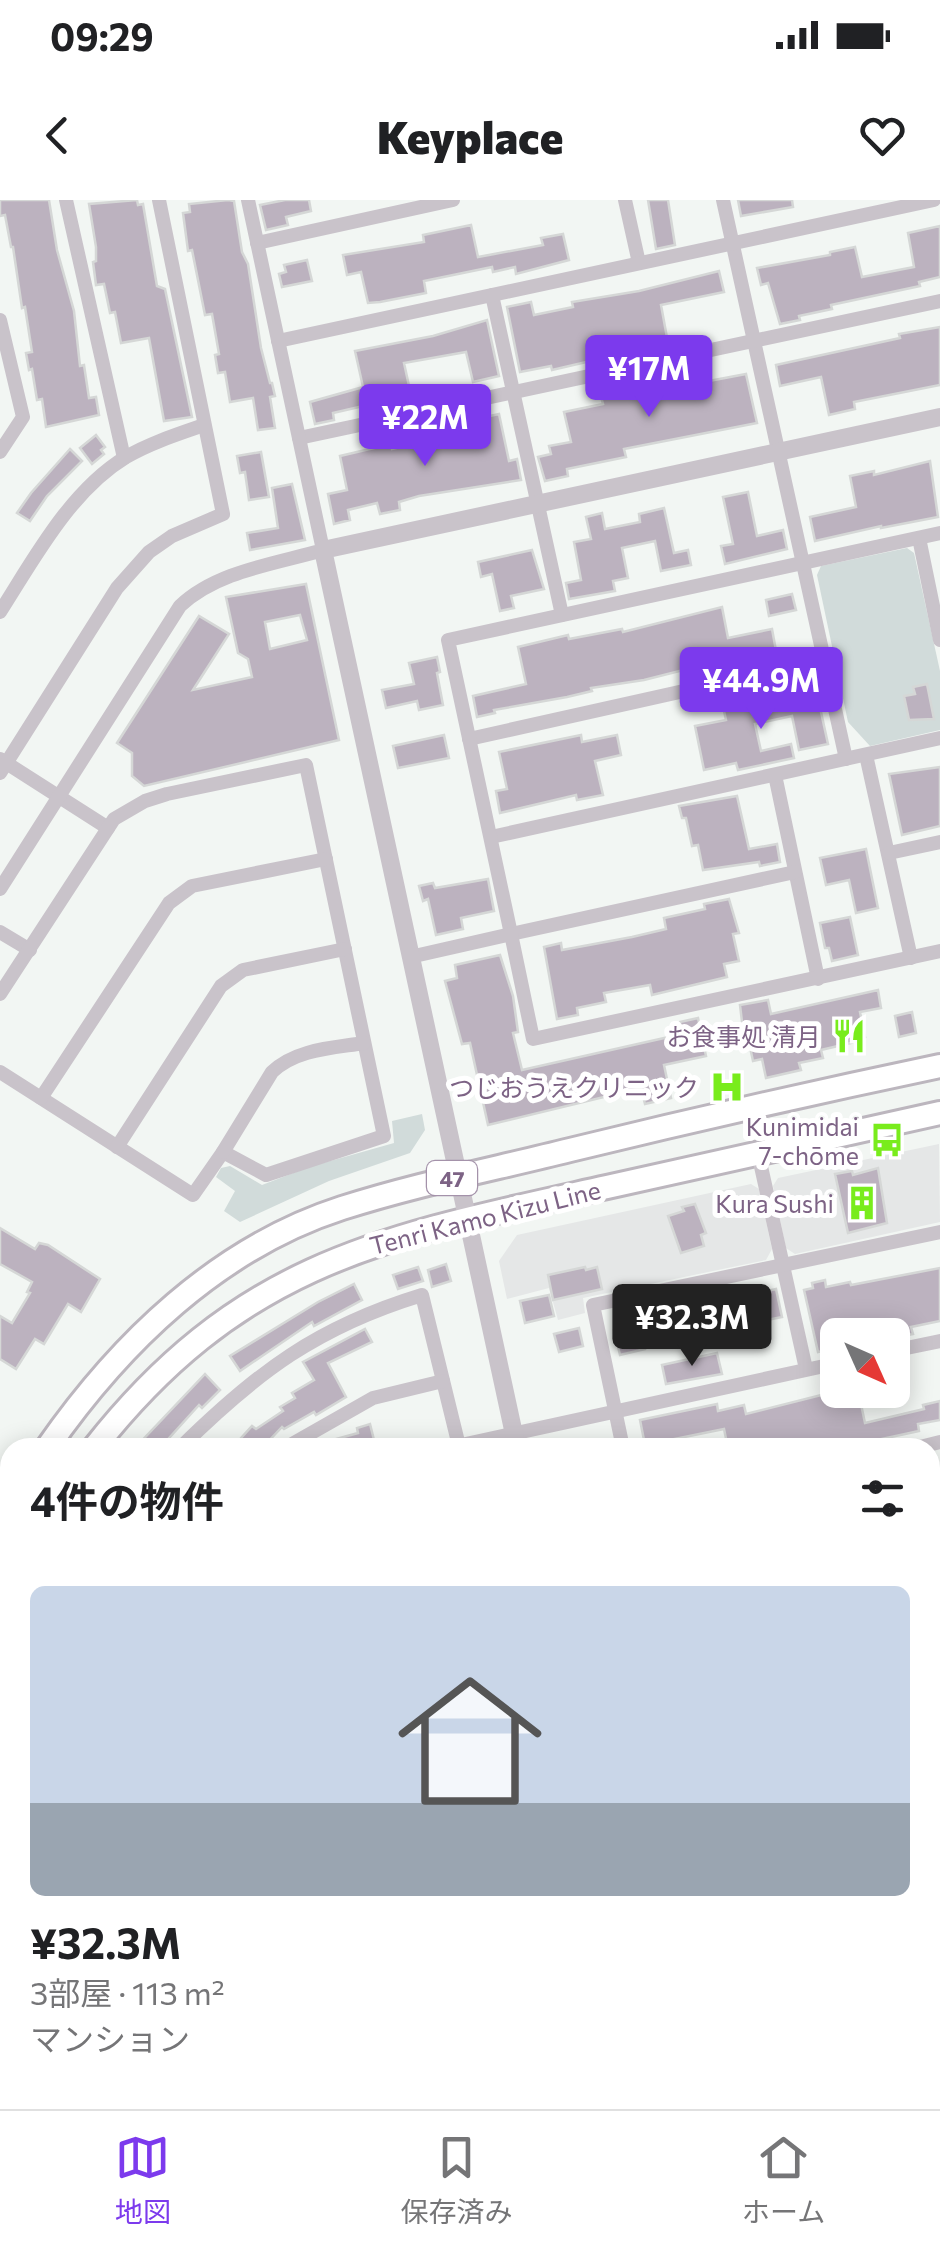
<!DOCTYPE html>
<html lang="ja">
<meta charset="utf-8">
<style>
:root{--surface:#fff;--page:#f6f6f6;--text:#202124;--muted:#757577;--line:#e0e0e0;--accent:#7c3aed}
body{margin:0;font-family:Commissioner,"Noto Sans JP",sans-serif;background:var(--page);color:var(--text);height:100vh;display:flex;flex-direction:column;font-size:38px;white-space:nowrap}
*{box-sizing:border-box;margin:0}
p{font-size:32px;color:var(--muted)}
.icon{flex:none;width:55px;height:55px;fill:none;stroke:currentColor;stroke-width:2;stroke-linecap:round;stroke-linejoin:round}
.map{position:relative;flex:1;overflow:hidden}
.sheet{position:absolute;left:0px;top:1238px;width:940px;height:672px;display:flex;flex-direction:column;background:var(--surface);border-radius:30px 30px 0 0;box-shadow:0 5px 25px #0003}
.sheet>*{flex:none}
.needle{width:65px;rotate:135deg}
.controls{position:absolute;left:820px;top:1118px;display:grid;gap:20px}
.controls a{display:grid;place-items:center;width:90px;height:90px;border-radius:15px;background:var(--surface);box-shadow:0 5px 25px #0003;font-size:50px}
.price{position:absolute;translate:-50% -85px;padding:0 22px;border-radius:10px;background:var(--accent);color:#fff;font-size:32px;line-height:65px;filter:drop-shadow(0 2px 5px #0008)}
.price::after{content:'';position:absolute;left:50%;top:60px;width:30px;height:22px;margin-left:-15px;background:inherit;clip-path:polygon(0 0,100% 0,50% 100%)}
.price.selected{background:#222;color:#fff}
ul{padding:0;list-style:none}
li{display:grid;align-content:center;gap:20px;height:530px;padding:0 30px}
li span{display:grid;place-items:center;height:310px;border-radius:15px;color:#555}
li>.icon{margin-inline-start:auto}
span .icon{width:180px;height:180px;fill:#fffc;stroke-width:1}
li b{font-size:42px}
h2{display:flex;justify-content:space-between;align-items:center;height:120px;padding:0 30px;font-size:42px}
.status{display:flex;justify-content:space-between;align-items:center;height:70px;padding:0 50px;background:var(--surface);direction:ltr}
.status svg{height:28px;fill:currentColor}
header{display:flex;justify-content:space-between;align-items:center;height:130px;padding:0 30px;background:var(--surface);font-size:45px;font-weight:800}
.dock{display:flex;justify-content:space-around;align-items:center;height:140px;border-top:2px solid var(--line);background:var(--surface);font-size:28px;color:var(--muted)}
.dock a{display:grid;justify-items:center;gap:5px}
.dock .selected{color:var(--accent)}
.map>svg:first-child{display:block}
.built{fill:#e5e7e7}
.green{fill:#d1dbda}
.building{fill:#bcb2bf;stroke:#d5d7d6;stroke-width:2.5;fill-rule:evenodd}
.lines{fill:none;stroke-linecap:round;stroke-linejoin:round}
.primary-casing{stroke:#bcb6be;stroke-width:28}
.minor{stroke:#c9c3ca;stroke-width:14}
.tertiary{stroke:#c9c3ca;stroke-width:18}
.primary{stroke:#fff;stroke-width:22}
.labels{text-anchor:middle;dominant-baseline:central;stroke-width:10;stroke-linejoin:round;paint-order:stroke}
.shield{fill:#fff;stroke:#a492aa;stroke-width:2.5}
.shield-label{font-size:22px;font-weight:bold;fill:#7d6385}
.poi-label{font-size:25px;fill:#7d6385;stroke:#fff;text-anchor:end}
.street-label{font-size:25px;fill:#7d6385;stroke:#fff}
</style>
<div class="status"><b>09:29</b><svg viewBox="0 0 49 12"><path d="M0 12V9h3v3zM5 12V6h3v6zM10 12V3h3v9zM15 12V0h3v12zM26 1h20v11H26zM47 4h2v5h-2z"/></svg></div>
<header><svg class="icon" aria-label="back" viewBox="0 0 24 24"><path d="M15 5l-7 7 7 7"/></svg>Keyplace<svg class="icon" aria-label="heart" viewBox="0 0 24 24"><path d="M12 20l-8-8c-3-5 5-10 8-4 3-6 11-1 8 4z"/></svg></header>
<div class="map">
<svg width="940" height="1909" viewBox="0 0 940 1909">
<rect width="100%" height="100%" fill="#f2f6f3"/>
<g class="built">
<polygon points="939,944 940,1022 795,1054 786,1048 773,986 778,978"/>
<polygon points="751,984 759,989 772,1049 766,1060 583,1098 585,1113 558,1120 549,1088 507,1099 499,1061 517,1035"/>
<polygon points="187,1900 634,1900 632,1909 189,1909"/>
</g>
<g class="green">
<polygon points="907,348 914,353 940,471 940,530 870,546 848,522 817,375 821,366"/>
<polygon points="422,914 425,930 410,953 329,981 240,1022 224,1011 235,991 216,977 221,968 230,966 262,985 309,967 394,943 392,921"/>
<polygon points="10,1429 10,1868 0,1871 0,1444"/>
<polygon points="940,1689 940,1909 647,1909 649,1900 930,1900 930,1691"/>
</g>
<g class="building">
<polygon points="0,0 49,0 57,50 74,111 80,166 84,165 89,198 96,197 99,215 46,227 42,199 37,200 32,169 29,170 26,153 32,152 25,107 22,108 13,47 11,47 5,15 0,16"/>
<polygon points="137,0 138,5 143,4 157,86 165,89 192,217 164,221 149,138 121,143 115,112 110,113 104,84 96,85 93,62 96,61 96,47 89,4"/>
<polygon points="228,0 234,1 242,52 248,64 261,148 270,183 272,183 275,196 270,197 275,228 258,230 253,198 230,202 225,172 218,173 215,155 219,154 212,114 205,115 192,50 188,51 183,13 190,12 189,4"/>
<polygon points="285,0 309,0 311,11 286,17 288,25 266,30 260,5"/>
<polygon points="648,0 668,0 675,45 656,49"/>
<polygon points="738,0 792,0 793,7 741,16"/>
<polygon points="471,25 478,57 543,45 541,38 563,34 569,60 516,74 515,67 493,72 492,67 424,81 426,93 380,102 368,103 361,72 347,75 343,55 424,42 423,35"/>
<polygon points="940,26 940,77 919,82 920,86 831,105 832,109 799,116 800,120 780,124 768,83 761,85 757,68 830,55 830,52 855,47 862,77 914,67 908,33"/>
<polygon points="307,60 312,81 282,87 279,74 286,72 284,65"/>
<polygon points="719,71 724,92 661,105 668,143 552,170 551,166 520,172 507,107 531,102 534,115 573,107 572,102 639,91"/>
<polygon points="487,120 499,176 473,182 466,152 404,163 411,195 333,213 334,220 315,224 310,202 363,187 355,151 433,136"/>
<polygon points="940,127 940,185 854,202 855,209 829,215 821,177 780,186 776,165 900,138 899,134"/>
<polygon points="746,174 757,223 624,249 626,257 567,269 568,276 545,281 538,257 551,254 549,246 571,242 564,212 603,204 600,193 649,184 650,189 692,180 693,184"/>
<polygon points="499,214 509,261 517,259 521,280 419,296 399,302 400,310 380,314 377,303 348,310 350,320 334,324 328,294 347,290 340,256 391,244 392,249 464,232 462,222"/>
<polygon points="96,235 105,247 101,250 104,254 92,264 80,248"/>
<polygon points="70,249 82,261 47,296 30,321 17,313 31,293"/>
<polygon points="261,252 269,297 249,300 245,272 240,273 237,256"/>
<polygon points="930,261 938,317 881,328 881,326 815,341 810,317 856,307 850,276 874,271 874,275"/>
<polygon points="292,284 305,340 250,350 247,333 278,328 272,288"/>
<polygon points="748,292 757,336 783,330 787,349 725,364 721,346 733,344 723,297"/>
<polygon points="664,308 674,353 688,350 691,365 661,371 655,341 622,348 628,378 613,381 615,391 569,399 566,383 581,380 574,342 591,339 586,317 602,313 605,329 640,322 639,314"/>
<polygon points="532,350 544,389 511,396 514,408 500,411 492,374 481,377 478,362"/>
<path d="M306,384l33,156 -195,46 -12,-10v-23l-15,-10 82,-127 30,18 -36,56 59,-13 -4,-18 -10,-6 -12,-56zM300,415l7,25 -37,9 -5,-27z"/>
<polygon points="792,394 796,410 769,416 766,400"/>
<polygon points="722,407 728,438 772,429 777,456 720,467 719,461 644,480 591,488 592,491 567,497 494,510 495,513 477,517 473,496 526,484 518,447 568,435 569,439 622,429 623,432"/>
<polygon points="437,457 440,472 437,473 443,505 419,510 417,501 386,508 382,490 414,484 409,463"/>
<polygon points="927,484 934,519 909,520 904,496 915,494 913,487"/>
<polygon points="816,489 828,544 799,550 792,516 755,524 761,551 791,544 794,558 738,570 736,563 704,570 695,526 726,520 724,511"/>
<polygon points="444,535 449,558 398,568 393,546"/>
<polygon points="581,535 582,542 617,535 621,555 595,561 603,595 577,600 576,595 500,613 496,591 507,589 499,552"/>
<polygon points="940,567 940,626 902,635 889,574"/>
<polygon points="737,596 749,649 777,644 780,662 760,666 759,662 703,670 698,645 692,646 686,618 682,618 679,606"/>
<polygon points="866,649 878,708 856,713 849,680 826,685 820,658"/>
<polygon points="488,679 494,711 461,718 463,729 436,735 428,699 423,701 419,686 433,683 435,688"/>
<polygon points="729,699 739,733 733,734 739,761 724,764 727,777 652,795 650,785 604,793 606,802 577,808 578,815 557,819 544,747 561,743 562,750 632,737 666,729 664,718 705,709 704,704"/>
<polygon points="850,717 858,755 832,761 829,748 825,748 820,723"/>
<polygon points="500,755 513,796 518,832 513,833 522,870 682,834 680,822 698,818 706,856 664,865 671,898 645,904 641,888 488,925 470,843 462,844 445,781 457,778 455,765"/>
<polygon points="878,790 881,808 860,812 865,837 855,839 855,842 821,850 823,858 799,863 801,870 766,878 762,859 753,861 748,838 744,839 740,805 768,800 771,814"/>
<polygon points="912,812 916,833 899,837 895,816"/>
<polygon points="878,968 887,1023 848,1033 835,974 852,971 853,975"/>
<polygon points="695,1004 706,1033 701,1035 704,1046 681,1053 668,1016 684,1011 682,1007"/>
<polygon points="0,1028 35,1049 39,1043 48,1045 100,1079 81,1112 68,1104 44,1144 35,1139 16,1169 0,1159 0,1116 12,1123 30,1093 27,1092 32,1082 0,1064"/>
<polygon points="446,1064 451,1081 432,1087 428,1070"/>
<polygon points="418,1067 423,1081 398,1089 393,1075"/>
<polygon points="585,1067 586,1070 597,1067 602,1089 553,1100 548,1075"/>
<polygon points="940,1068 940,1121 911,1127 913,1134 898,1137 896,1129 866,1135 838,1135 838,1148 818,1152 804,1090 813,1088 812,1083 825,1080 826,1087 850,1082 851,1085"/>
<polygon points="354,1084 362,1100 314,1126 312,1122 240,1171 230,1156 318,1102"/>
<polygon points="776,1089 782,1117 712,1131 707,1104"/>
<polygon points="549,1095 554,1116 525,1123 520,1101"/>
<polygon points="633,1125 634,1128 643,1126 647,1142 644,1143 645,1149 620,1155 614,1130"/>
<polygon points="579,1128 583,1146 559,1152 554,1134"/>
<polygon points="365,1129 372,1142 328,1163 346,1197 316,1215 314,1212 284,1229 282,1227 262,1248 232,1248 252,1226 256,1229 283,1211 280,1207 295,1198 292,1193 314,1180 303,1162"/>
<polygon points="717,1153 722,1174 666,1184 662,1165"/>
<polygon points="205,1174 220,1190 202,1208 199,1205 160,1248 135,1248"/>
<polygon points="841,1190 858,1190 865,1223 924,1209 923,1205 940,1201 940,1220 918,1224 919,1231 840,1248 728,1248 724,1229 645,1245 640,1220 717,1204 718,1211 744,1205 746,1214"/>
<polygon points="370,1224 376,1248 323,1248 322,1243 358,1233 357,1228"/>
</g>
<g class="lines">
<g class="primary-casing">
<g id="primary">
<path d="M47,1248c73,-105 171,-200 295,-240 75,-24 152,-39 228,-58 123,-30 246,-58 370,-84"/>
<path d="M94,1248c148,-188 293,-212 513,-261 111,-25 222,-49 333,-74"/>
<polyline points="0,1320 10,1304"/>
<polyline points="0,1393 10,1377"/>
</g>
</g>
<g class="minor">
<polyline points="66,0 124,258"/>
<polyline points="625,0 639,63"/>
<polyline points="723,0 846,559"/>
<polyline points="257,43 453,0"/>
<polyline points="492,95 562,415"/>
<polyline points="0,120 23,217 0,252"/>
<polyline points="278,141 934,0"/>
<polyline points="299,238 940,101"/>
<polyline points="919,338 940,440"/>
<path d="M0,412c34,-53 70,-121 126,-155 24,-14 52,-23 78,-32"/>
<polyline points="469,539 823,460"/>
<polyline points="866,555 911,758"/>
<polyline points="0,559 108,628"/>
<polyline points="0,573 117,388 149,352 172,336 223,314 159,0"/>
<polyline points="775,575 818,779"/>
<polyline points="491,637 940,538"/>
<polyline points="889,653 940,642"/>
<polyline points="795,672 511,734 448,440 940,333"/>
<path d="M0,689l180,-283c37,-35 95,-42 143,-56l-75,-350"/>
<polyline points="0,732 30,750"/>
<polyline points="410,757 511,734 533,839 940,751"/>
<polyline points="0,794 114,619 145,601 167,594 306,565 384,936 266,975 223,952 193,995 0,872"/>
<polyline points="41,898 169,703 192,686 326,659"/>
<polyline points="117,947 221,786 243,770 345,749"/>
<path d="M223,952l49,-80c24,-23 61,-24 92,-29"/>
<polyline points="758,953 806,1169"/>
<polyline points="892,1151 940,1141"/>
<polyline points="452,1247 838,1163"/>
<path d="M180,1248c77,-76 137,-121 242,-153l37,151"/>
<polyline points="285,1248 373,1198 443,1181"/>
<polyline points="623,1248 593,1105 940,1032"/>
<polyline points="916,1248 940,1242"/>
<polyline points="930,1348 940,1346"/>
<polyline points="930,1449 940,1447"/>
<polyline points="930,1554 940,1551"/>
<polyline points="139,1900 144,1909"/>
<polyline points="176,1900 179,1909"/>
<polyline points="637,1909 639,1900"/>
</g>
<g class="tertiary">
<polyline points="517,1248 323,350 940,217"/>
<polyline points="930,1670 940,1668"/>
</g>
<use href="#primary" class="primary"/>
</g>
<defs>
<g id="restaurant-bare" transform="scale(2.7)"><path d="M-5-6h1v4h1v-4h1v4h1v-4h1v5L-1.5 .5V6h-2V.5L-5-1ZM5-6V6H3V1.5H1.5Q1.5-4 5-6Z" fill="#79ec1c" stroke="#fff" stroke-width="2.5" paint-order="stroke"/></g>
<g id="hospital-bare" transform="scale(2.7)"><path d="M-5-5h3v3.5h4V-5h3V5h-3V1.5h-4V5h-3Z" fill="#79ec1c" stroke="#fff" stroke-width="2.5" paint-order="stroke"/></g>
<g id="bus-bare" transform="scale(2.7)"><path d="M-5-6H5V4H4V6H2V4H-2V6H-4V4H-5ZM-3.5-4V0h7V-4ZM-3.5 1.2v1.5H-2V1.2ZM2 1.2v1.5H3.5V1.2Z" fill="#79ec1c" stroke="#fff" stroke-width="2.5" paint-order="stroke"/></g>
<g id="building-bare" transform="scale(2.7)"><path d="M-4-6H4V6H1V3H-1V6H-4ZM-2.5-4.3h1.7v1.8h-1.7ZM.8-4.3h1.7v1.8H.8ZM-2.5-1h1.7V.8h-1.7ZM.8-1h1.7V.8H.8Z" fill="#79ec1c" stroke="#fff" stroke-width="2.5" paint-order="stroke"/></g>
</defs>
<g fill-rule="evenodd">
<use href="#restaurant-bare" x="849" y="836"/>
<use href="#hospital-bare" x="727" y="887"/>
<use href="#bus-bare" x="887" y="940"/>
<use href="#building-bare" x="862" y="1003"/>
</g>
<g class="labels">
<rect class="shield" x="427" y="961" width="50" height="34" rx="8"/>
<g class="shield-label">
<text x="452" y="978">47</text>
</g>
<g class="poi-label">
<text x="821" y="836">お食事処 清月</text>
<text x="699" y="887">つじおうえクリニック</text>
<text x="859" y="926">Kunimidai<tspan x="859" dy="29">7-chōme</tspan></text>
<text x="834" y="1003">Kura Sushi</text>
</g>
<g class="street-label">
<text transform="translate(485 1017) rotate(-14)">Tenri Kamo Kizu Line</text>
</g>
</g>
</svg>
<div class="controls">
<a><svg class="needle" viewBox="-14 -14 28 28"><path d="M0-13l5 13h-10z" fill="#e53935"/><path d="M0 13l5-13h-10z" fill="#757577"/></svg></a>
</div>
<b class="price" style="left:649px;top:220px">¥17M</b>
<b class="price" style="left:425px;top:269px">¥22M</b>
<b class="price" style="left:761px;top:532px">¥44.9M</b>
<b class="price selected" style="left:692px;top:1169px">¥32.3M</b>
<section class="sheet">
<h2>4件の物件<svg class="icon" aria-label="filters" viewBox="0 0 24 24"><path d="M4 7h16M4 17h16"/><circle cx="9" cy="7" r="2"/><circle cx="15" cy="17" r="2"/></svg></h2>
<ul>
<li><span style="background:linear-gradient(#c9d6e8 70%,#9aa5b1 0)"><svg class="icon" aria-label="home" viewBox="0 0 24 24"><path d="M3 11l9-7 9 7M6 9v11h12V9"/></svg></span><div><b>¥32.3M</b><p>3部屋 · 113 m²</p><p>マンション</p></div></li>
</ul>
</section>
</div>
<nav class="dock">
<a class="selected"><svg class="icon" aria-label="map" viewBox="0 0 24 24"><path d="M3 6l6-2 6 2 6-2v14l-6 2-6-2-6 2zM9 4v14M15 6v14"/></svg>地図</a>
<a><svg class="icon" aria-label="saved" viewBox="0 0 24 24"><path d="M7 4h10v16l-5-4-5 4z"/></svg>保存済み</a>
<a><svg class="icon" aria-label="home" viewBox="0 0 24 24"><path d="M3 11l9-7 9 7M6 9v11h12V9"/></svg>ホーム</a>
</nav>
